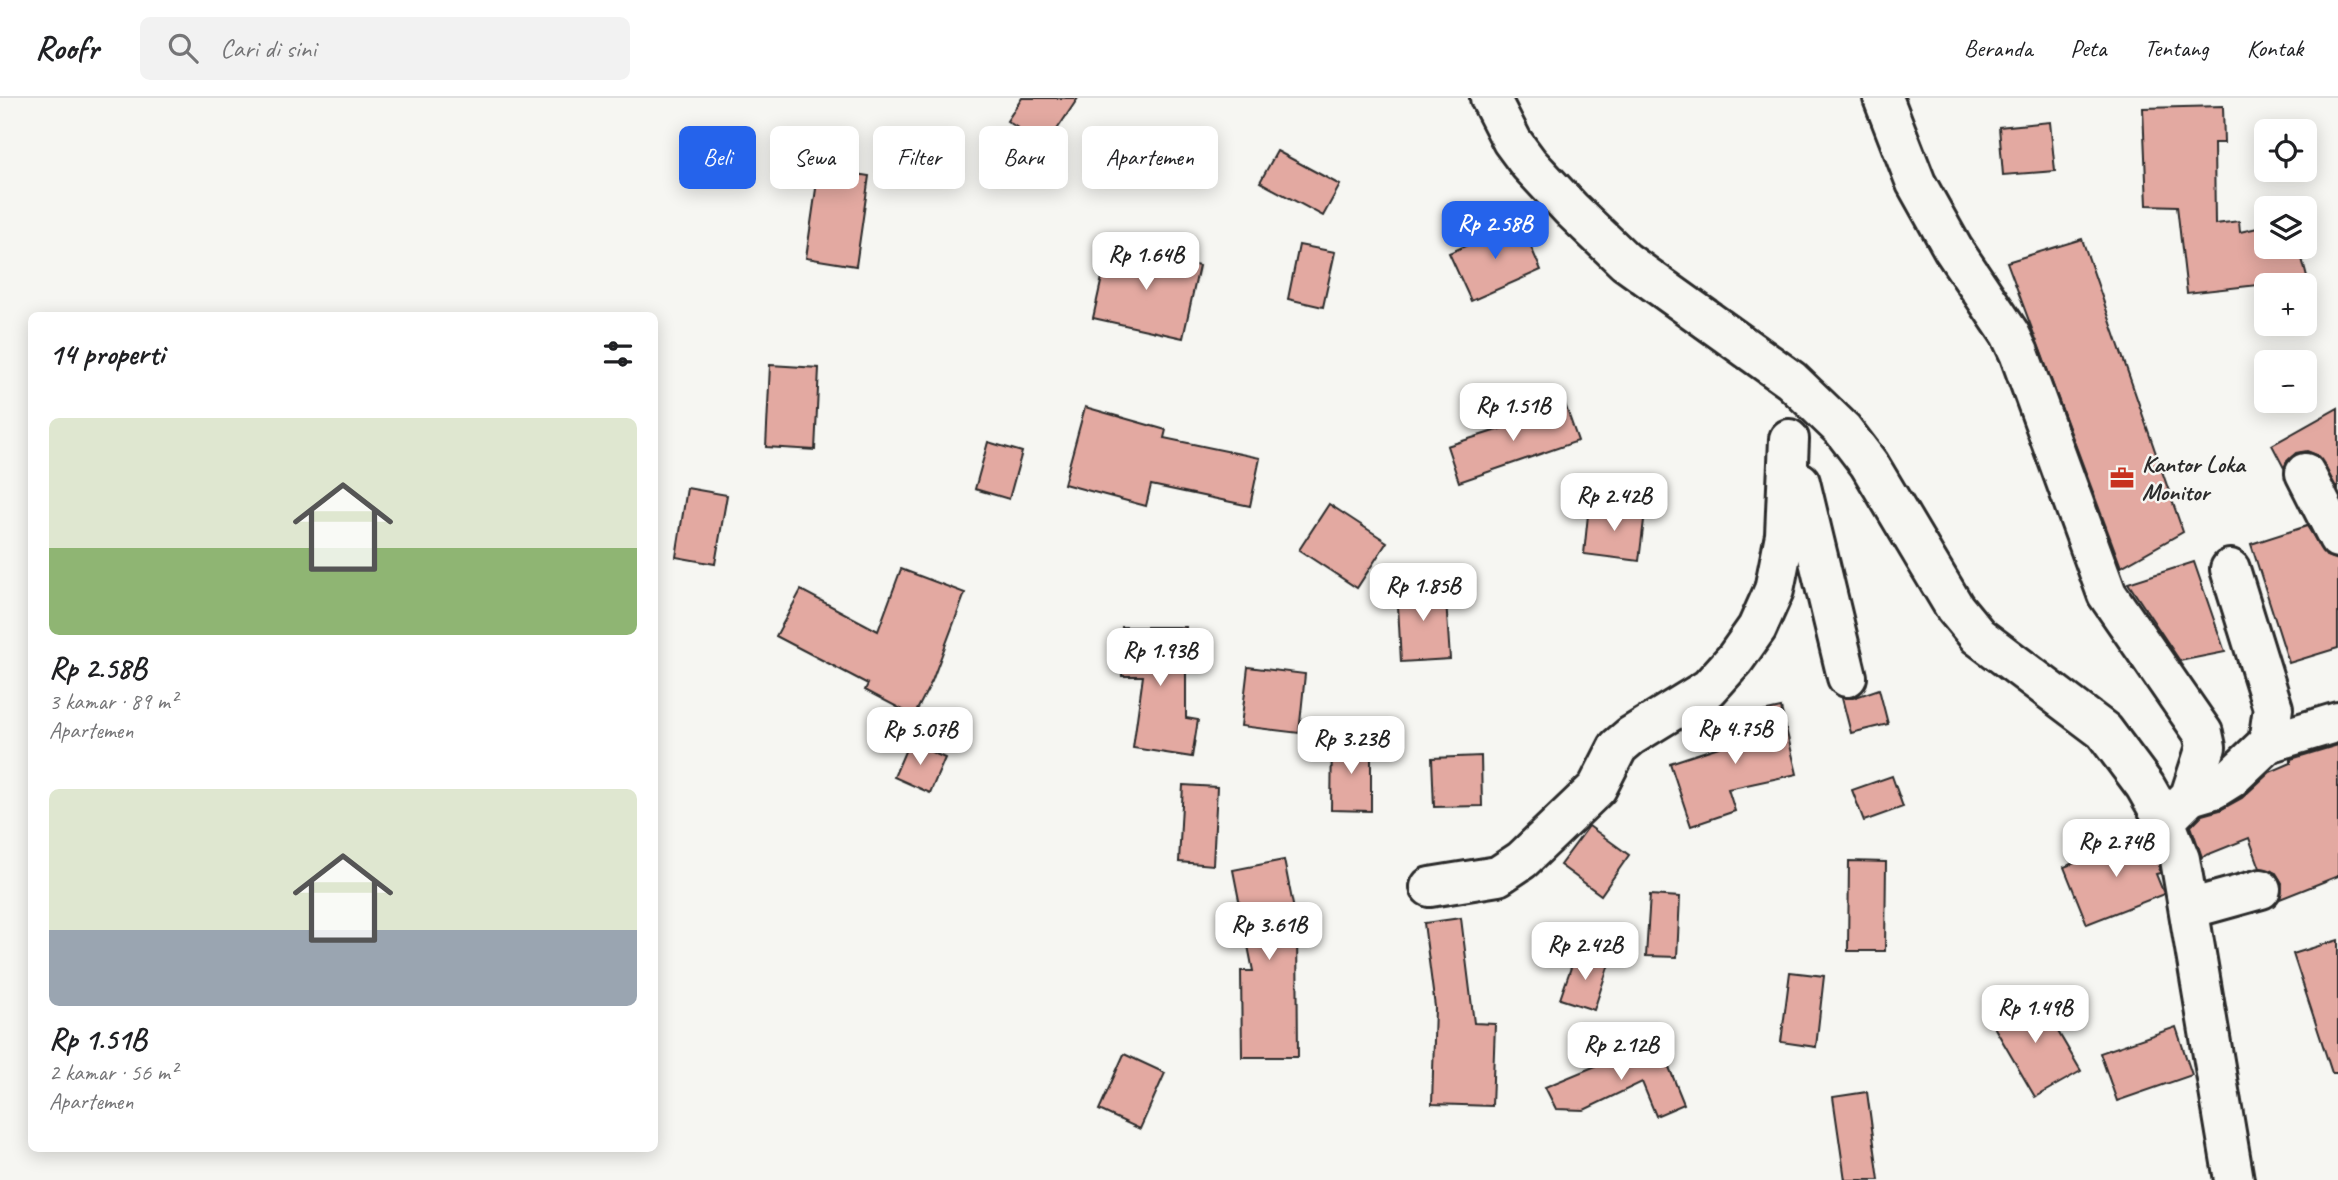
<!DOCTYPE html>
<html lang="id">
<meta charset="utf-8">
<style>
:root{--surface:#fff;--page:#f2f2f2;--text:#202124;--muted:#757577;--line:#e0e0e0;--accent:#2563eb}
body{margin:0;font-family:Caveat,sans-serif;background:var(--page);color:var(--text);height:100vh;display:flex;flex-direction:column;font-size:26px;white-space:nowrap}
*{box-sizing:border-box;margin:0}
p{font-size:23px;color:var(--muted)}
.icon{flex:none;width:38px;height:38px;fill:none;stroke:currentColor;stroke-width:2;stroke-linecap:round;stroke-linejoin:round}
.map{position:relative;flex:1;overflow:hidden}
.sheet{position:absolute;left:28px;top:214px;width:630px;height:840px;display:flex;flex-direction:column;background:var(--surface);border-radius:10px;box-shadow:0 4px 18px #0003}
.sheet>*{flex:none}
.banner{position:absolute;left:679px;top:28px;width:665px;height:63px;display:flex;gap:14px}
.fabs{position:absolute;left:2254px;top:21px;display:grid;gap:14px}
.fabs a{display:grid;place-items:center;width:63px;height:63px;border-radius:10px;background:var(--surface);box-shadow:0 4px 18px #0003;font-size:35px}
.price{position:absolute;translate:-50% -60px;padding:0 16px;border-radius:14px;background:#fff;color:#222;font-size:23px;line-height:46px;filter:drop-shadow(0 2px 4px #0008)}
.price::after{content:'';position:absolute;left:50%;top:42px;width:21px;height:16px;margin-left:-10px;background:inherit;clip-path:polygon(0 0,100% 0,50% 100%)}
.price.selected{background:var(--accent);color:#fff}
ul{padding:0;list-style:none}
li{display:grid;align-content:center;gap:14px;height:371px;padding:0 21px}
li span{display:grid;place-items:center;height:217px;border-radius:10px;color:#555}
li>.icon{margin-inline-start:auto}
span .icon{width:126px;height:126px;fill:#fffc;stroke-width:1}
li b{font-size:30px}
h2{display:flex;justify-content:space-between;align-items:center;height:84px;padding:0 21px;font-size:30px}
.pill{padding:0 24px;border-radius:10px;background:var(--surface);box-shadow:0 4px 18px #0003;font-size:24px;line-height:63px}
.pill.selected{background:var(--accent);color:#fff}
header{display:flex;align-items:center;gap:42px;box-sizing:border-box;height:98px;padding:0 35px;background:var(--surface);border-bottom:2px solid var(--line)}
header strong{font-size:33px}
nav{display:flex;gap:38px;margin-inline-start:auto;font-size:24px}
.search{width:490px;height:63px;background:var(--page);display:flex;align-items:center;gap:18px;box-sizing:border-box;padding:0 24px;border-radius:10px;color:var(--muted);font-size:26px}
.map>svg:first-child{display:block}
.building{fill:#e3a9a1;stroke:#2b2b2b;stroke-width:2}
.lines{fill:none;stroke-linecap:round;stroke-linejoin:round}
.minor-casing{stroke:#2b2b2b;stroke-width:44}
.minor{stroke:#f6f6f2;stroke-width:38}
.labels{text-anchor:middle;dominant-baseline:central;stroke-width:5;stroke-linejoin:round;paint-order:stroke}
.poi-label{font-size:24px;font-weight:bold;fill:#2b2b2b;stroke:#f6f6f2;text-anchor:start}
</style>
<header>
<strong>Roofr</strong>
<div class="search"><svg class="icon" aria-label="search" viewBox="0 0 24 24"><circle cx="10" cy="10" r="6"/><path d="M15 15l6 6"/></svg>Cari di sini</div>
<nav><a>Beranda</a><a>Peta</a><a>Tentang</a><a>Kontak</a></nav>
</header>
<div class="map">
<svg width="2338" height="1082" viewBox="0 0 2338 1082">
<rect width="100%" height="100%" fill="#f6f6f2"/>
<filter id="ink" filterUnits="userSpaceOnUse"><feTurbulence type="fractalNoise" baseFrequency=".0143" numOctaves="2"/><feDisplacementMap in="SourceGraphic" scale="14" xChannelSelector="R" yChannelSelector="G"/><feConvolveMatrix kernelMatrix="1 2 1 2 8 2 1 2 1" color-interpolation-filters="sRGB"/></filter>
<g filter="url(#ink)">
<g class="building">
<polygon points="1022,0 1078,0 1046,48 1007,23"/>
<polygon points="2223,8 2224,45 2214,45 2215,126 2239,123 2240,134 2266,128 2266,149 2299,149 2309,187 2258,187 2187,195 2177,108 2147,107 2143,10"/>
<polygon points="2050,24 2055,73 2003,77 1999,29"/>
<polygon points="1277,53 1340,87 1323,118 1260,84"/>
<polygon points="819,70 869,78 856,168 806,160"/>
<polygon points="1520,124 1541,172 1471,203 1449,155"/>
<polygon points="2082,141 2183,434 2121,469 2007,164"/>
<polygon points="1299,147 1335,154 1323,209 1288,201"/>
<polygon points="1109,148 1199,168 1183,240 1093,220"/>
<polygon points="770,267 819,270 815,352 766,349"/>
<polygon points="1565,306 1578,343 1459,384 1447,348 1525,323 1524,320"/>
<polygon points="1085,309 1166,332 1164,340 1260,360 1250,408 1151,387 1146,408 1064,386"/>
<polygon points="2338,310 2338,392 2317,357 2307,353 2296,355 2287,363 2284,370 2272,347"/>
<polygon points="988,344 1022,354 1009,401 975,391"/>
<polygon points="687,390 727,397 715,466 676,459"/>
<polygon points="1329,406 1387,444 1357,490 1299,452"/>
<polygon points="1589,407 1645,414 1639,463 1584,456"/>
<polygon points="2307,428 2326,458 2338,462 2338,550 2289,565 2251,446"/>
<polygon points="2194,464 2225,554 2180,563 2128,485"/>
<polygon points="901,471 965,495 932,583 914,618 865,592 868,586 776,538 801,492 878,533"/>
<polygon points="1445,487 1450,561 1401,564 1397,489"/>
<polygon points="1122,529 1186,529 1186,620 1198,622 1192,659 1133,650 1143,578 1122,578"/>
<polygon points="1248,569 1305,576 1299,635 1241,628"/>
<polygon points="1879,591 1888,626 1851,635 1842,600 1853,600"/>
<polygon points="1781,610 1797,676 1728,691 1735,713 1691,728 1670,665 1740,642 1735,620"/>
<polygon points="1332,642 1371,643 1371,713 1331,712"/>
<polygon points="909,644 945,660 930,695 894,679"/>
<polygon points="2338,647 2338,778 2280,801 2282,785 2276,775 2260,770 2249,740 2202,759 2191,728 2202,717 2220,712 2242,700 2270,674 2291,665 2291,661"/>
<polygon points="1481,658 1482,708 1434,709 1432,660"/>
<polygon points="1892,678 1903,709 1864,723 1852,692"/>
<polygon points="1183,687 1217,689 1213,767 1179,764"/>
<polygon points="1589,728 1629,757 1601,797 1560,767"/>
<polygon points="2147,737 2159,767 2160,775 2156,776 2164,796 2087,826 2064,769"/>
<polygon points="1284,762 1297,827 1298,959 1242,959 1241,873 1253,873 1233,772"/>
<polygon points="1849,763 1886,764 1885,853 1848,853"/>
<polygon points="1650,797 1680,799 1677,859 1646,858"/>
<polygon points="1461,820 1474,925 1495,926 1492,1008 1432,1006 1435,909 1424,825"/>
<polygon points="2338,842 2338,975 2332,975 2293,856"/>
<polygon points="1576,855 1609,866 1594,912 1560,901"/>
<polygon points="1790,874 1824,878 1816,949 1781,944"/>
<polygon points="2035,894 2081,973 2035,999 1989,920"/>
<polygon points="2176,929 2192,977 2117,1003 2100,955"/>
<polygon points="1658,942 1684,1006 1656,1018 1642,984 1584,1012 1556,1011 1545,989"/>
<polygon points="1124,956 1165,975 1140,1031 1099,1012"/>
<polygon points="1867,994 1879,1082 1845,1082 1833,999"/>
</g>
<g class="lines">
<g class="minor-casing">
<g id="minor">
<polyline points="1490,0 1512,43 1529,66 1571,111 1625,163 1791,282 1843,332 1869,366 1955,510 1978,538 2104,633 2145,688 2165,723 2180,761 2234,1082"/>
<polyline points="1883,0 1916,85 1953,151 2010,236 2019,255 2107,496 2203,635 2206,649 2190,698 2165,723"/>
<polyline points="2305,375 2338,440"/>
<polyline points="1800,384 1847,579"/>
<polyline points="2268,645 2338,624"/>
<polyline points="2190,698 2214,691 2230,681 2268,645 2273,610 2230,471"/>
<polyline points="1430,789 1498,778 1522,762 1597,690 1618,649 1631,638 1709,590 1735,561 1757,530 1774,492 1785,437 1789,341"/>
<polyline points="2189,811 2261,791"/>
</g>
</g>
<use href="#minor" class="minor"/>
</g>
</g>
<defs>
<g id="office-bare" transform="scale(1.89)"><path d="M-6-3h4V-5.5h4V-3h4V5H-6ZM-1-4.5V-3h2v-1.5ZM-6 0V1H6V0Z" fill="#c8321e" stroke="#f6f6f2" stroke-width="2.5" paint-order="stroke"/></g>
</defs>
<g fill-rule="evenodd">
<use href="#office-bare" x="2122" y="380"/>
</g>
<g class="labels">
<g class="poi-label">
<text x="2142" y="366">Kantor Loka<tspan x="2142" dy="28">Monitor</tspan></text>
</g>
</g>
</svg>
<div class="fabs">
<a><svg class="icon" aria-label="locate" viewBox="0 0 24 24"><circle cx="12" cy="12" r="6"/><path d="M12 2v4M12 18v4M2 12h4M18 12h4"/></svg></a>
<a><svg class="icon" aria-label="layers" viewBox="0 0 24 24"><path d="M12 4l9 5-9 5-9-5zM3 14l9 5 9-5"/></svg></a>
<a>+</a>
<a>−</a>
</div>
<b class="price selected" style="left:1495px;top:163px">Rp 2.58B</b>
<b class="price" style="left:1146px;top:194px">Rp 1.64B</b>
<b class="price" style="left:1513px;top:345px">Rp 1.51B</b>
<b class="price" style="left:1614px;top:435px">Rp 2.42B</b>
<b class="price" style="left:1423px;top:525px">Rp 1.85B</b>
<b class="price" style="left:1160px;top:590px">Rp 1.93B</b>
<b class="price" style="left:1735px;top:668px">Rp 4.75B</b>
<b class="price" style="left:920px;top:669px">Rp 5.07B</b>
<b class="price" style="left:1351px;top:678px">Rp 3.23B</b>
<b class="price" style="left:2116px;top:781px">Rp 2.74B</b>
<b class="price" style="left:1269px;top:864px">Rp 3.61B</b>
<b class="price" style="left:1585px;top:884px">Rp 2.42B</b>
<b class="price" style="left:2035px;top:947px">Rp 1.49B</b>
<b class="price" style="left:1621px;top:984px">Rp 2.12B</b>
<div class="banner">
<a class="pill selected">Beli</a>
<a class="pill">Sewa</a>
<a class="pill">Filter</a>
<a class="pill">Baru</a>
<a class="pill">Apartemen</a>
</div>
<section class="sheet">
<h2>14 properti<svg class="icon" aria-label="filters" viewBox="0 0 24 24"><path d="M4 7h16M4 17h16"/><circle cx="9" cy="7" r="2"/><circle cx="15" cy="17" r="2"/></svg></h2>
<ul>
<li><span style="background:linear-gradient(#dfe7d0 60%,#8fb573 0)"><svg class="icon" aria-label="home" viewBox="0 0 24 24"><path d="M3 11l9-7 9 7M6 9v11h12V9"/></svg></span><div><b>Rp 2.58B</b><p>3 kamar · 89 m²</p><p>Apartemen</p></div></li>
<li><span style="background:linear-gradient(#dfe7d0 65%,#9aa5b1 0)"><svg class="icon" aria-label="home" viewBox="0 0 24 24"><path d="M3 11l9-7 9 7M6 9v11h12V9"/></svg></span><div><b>Rp 1.51B</b><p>2 kamar · 56 m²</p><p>Apartemen</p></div></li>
</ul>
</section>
</div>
